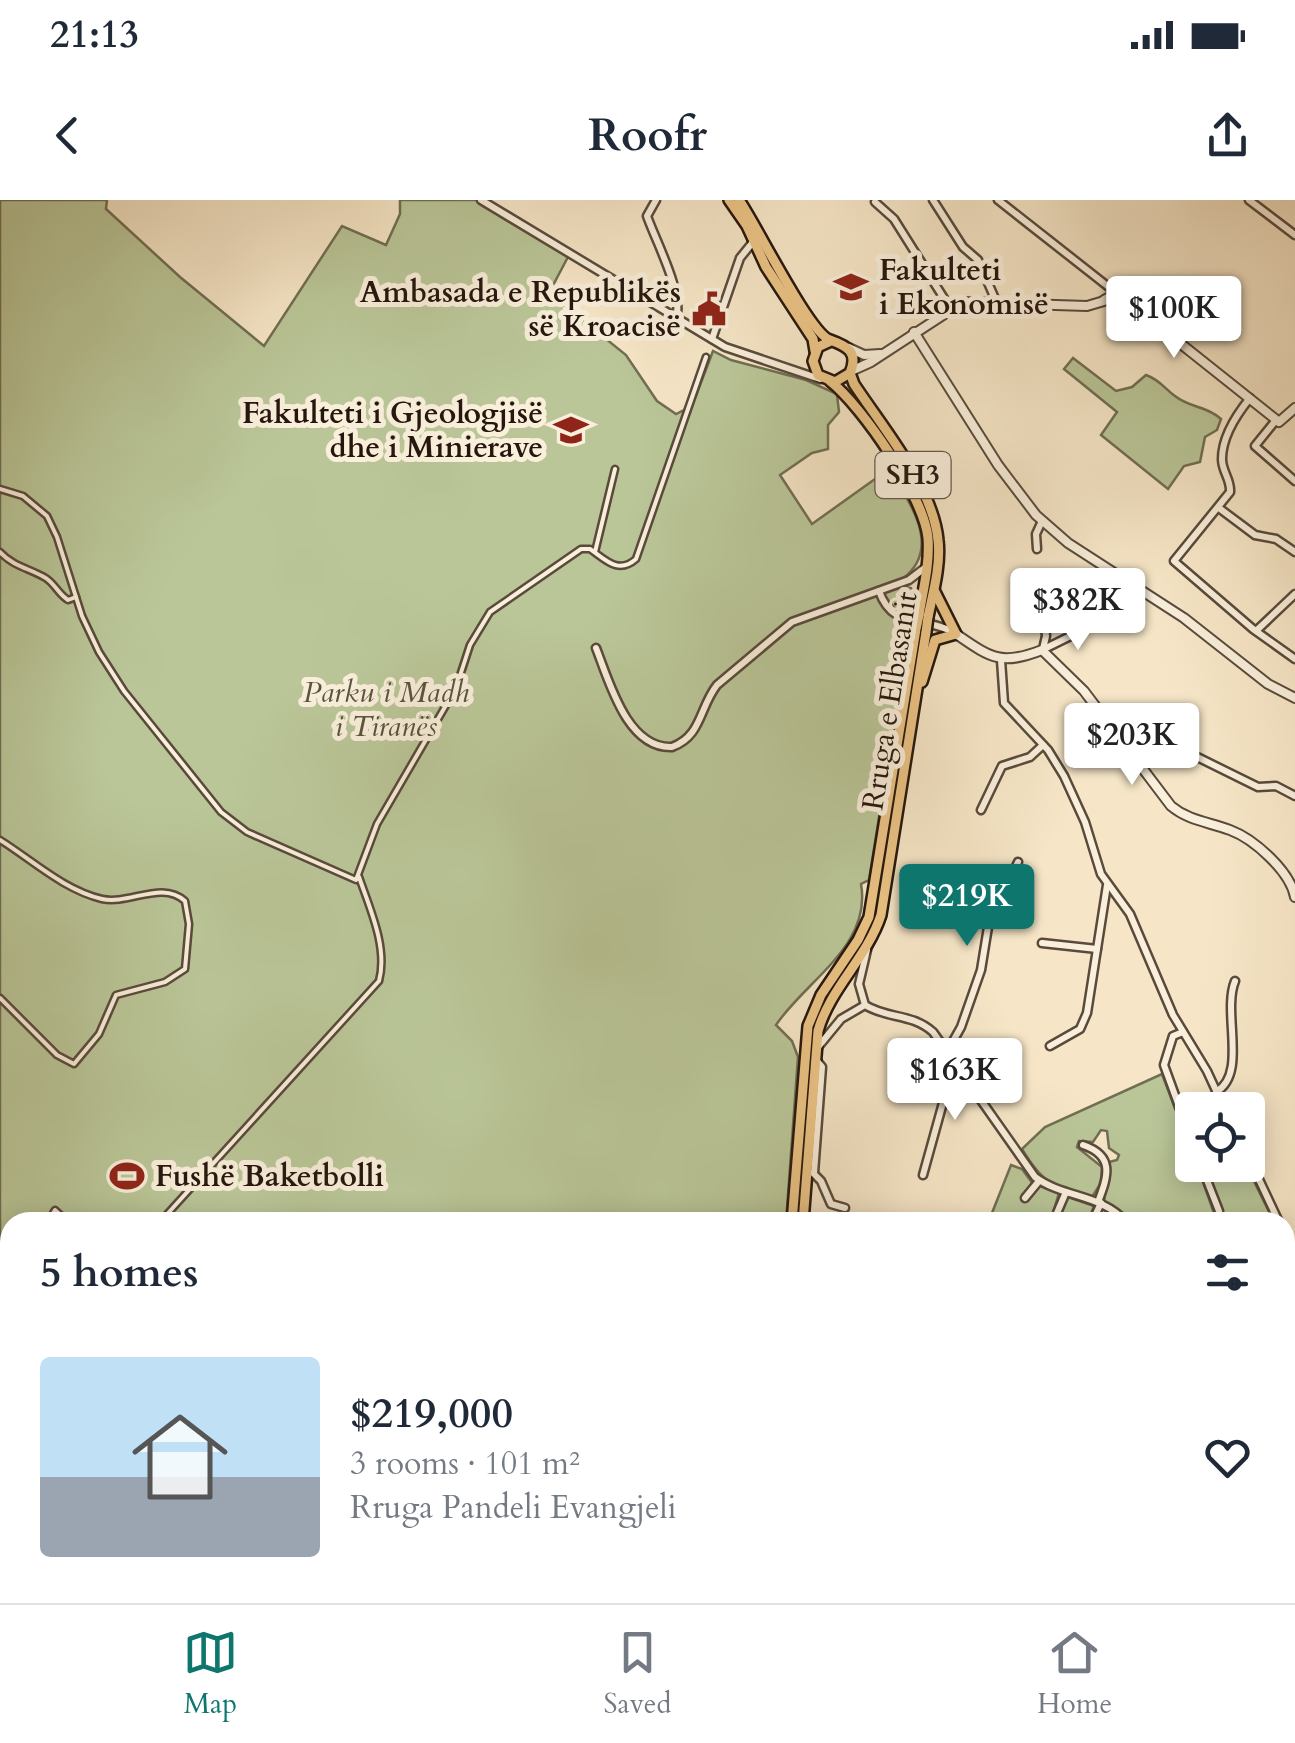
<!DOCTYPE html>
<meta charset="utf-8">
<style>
:root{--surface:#fff;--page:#f6f6f7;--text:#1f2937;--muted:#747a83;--line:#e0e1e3;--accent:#0f766e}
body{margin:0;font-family:Cardo,serif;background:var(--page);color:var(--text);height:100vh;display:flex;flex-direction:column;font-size:38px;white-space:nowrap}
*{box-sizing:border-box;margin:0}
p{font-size:32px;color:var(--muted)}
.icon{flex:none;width:55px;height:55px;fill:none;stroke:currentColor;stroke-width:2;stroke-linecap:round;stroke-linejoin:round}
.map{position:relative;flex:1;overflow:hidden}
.sheet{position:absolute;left:0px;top:1012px;width:1295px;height:392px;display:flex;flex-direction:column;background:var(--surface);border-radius:30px 30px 0 0;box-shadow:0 5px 25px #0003}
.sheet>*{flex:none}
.fabs{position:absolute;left:1175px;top:892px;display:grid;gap:20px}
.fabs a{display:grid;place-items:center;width:90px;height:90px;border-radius:10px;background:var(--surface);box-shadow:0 5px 25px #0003;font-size:50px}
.price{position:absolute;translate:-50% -85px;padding:0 22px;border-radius:10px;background:#fff;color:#222;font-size:32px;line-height:65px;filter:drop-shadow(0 2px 5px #0008)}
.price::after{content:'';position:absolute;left:50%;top:60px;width:30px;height:22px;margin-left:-15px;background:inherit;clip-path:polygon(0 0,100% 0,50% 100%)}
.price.on{background:var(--accent);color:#fff}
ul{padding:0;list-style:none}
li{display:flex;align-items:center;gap:30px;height:250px;padding:0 40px}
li+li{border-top:2px solid var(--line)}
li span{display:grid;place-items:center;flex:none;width:280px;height:200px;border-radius:10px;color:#555}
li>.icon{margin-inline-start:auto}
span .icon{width:120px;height:120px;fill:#fffc;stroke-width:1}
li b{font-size:42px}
h2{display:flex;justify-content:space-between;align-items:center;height:120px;padding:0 40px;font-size:42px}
.status{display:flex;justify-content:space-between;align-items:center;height:70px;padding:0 50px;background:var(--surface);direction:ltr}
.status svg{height:28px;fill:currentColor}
header{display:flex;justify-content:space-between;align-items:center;height:130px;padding:0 40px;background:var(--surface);font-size:45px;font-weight:800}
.tab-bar{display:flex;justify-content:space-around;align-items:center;height:140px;border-top:2px solid var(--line);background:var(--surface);font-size:28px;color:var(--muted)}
.tab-bar a{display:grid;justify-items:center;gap:5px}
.tab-bar .on{color:var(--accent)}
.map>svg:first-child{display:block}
.green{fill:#bac698;stroke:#706e53;stroke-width:2.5}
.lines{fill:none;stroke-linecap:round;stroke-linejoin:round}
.pedestrian-casing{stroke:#594a3c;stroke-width:9}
.minor-casing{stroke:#594a3c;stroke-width:11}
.tertiary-casing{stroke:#594a3c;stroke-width:12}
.primary-casing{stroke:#25160e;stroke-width:14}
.pedestrian{stroke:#f9efdb;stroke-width:4}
.minor{stroke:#f9efdb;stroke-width:6}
.tertiary{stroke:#f9efdb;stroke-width:8}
.primary{stroke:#ebc384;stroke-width:9}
.primary-bridge-casing{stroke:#25160e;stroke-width:14;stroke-linecap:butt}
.primary-bridge{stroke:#ebc384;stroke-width:9}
.labels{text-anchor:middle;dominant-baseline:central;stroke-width:10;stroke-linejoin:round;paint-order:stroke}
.shield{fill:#f9efdb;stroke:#65574c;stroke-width:2.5}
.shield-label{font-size:28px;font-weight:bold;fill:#25160e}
.poi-label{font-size:30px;font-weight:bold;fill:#25160e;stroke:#f9efdb;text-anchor:start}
.park-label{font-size:30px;font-style:italic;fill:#59543e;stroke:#f9efdb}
.street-label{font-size:30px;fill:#25160e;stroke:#f9efdb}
</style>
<div class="status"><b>21:13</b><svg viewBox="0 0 49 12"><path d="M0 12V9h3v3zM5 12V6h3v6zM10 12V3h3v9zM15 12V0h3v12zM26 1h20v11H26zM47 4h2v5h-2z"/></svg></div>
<header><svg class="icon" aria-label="back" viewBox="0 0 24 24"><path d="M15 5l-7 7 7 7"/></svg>Roofr<svg class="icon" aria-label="share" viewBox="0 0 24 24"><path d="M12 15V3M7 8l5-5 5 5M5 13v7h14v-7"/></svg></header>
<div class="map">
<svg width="1295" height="1403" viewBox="0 0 1295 1403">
<rect width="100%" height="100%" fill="#f6e6c7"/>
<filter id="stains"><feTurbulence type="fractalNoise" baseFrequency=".002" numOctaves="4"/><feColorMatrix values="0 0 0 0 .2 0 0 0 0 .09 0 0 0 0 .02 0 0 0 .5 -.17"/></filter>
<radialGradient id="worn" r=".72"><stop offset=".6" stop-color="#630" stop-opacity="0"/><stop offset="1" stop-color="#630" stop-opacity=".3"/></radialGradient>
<g class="green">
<path d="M0,0h107l-1,9 74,68 84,69 78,-120 44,19 14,-31v-14h81l88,55 -20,38 77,62 31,46 19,13 16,-8 21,-55 18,9 75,20 31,14 2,18 -11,13v24l-16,4 -32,22 32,49 77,-55c21,34 55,80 12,111l1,6 9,2c15,27 -20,51 -8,79l-34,213 -8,4c11,62 -55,96 -85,141l16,16 6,16 -12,165h-776v84l-10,-2z"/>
<path d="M1073,158l43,33 16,-4 14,-12c14,5 18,13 29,21 15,12 32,10 46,23l-4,11 -12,7 -5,25 -16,4 -16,23 -67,-54 16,-23 -53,-43z"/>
<path d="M1162,874l30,79v12h5l17,48 1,9h-85l-26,-21 5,-39 8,-2 2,-5 -10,-7 -2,-17 -6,-1 -8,12 -14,-1 -2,6 25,20 -1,16 -9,14c-40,-13 -47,-10 -70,-48l23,-22z"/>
<polygon points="1011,965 1022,969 1033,984 1022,997 1026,1001 1040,986 1059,993 1053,1013 1058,1016 1068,997 1094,1006 1088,1022 1009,1022 992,1013"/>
<polygon points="1207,965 1223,968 1246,965 1274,1022 1267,1022 1262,1013 1242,1022 1221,1022"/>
<polygon points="10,1284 10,1395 123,1395 114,1403 0,1403 0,1301"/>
<polygon points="220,1395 704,1395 702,1403 225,1403"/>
<polygon points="840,1395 973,1395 972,1403 847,1403"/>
</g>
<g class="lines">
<g class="pedestrian-casing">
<g id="pedestrian">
<path d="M0,289l23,7 24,20 10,21 25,79 17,36 25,39 97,121 26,20 109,48 21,-56 79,-136 14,-43 20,-33 91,-63h9c15,10 28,26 46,10l70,-202"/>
<path d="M0,352c13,14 28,16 44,25 10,5 14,17 24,23l8,-3"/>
<polyline points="595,352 615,269"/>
<path d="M0,640c32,20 64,50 102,59 27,6 60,-19 83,2l4,23 -4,45 -20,13 -49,13 -17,39 -25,30 -17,-9 -57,-57"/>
<polyline points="48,1022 55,1010 68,1022"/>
<path d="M160,1022l219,-241c9,-33 -9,-72 -20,-104"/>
<polyline points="0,1047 10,1048"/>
</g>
</g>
<g class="minor-casing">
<g id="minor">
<polyline points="481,0 725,147 820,179"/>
<path d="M656,0l-9,16c9,26 37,77 29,103"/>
<polyline points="933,0 963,47 978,60 996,101"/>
<polyline points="998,0 1115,92"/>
<polyline points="1249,0 1295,35"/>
<polyline points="875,2 894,19 950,108"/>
<polyline points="712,139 740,58 753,42"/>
<path d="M1250,198c-13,16 -28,39 -28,61 0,13 9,20 8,33l-56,69 79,68 42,30"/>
<polyline points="1276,220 1255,246 1295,281"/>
<polyline points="1219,308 1255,335 1276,339 1295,352"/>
<polyline points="1037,349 1036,334 1042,321"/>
<polyline points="1041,390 1046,436 1043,449"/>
<path d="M879,391c14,40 45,24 76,42"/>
<polyline points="1256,431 1295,394"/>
<path d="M596,448c13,33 31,101 76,99 30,-11 27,-39 45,-62l75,-63 117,-42 17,-13"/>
<polyline points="1042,450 1097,423 1109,423"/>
<polyline points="1001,460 1004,503 1048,550 1064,576 1085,622 1101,674 1130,714 1173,815 1207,871 1225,910"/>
<polyline points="1114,532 1139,522 1181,549 1258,587 1276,586 1295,596"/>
<polyline points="981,610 1002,566 1030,557 1043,545"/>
<polyline points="952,693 992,718"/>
<polyline points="1042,743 1097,749"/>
<path d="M867,750l-8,34 6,21c22,14 47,8 68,27l102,145c28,21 67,17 91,45"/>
<polyline points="1183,832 1173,836 1164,865 1192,942"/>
<polyline points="1050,846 1080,829 1087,813 1107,685"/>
<polyline points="818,847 841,819 865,805"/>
<polyline points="947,852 961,827 981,770 988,727 1018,662"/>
<path d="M1216,892c32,-18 6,-79 19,-111"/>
<path d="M1083,945c32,11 25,31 15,57"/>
<polyline points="1248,956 1279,1022"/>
<polyline points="1201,965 1219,1011 1218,1022"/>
<polyline points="813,973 821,981 831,1004 845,1008"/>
<polyline points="814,973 822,867 817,861"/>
<polyline points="923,975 954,863"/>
<polyline points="1025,998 1039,981"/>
<polyline points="1057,1013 1066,992"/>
<polyline points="1092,1022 1101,1003"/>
<polyline points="1285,1036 1295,1063"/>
<polyline points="1285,1353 1295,1352"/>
<polyline points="215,1395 220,1403"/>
<polyline points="122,1403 132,1395"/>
<polyline points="185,1403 191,1395"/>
<polyline points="1171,1403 1180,1395"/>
</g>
</g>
<g class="tertiary-casing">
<g id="tertiary">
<polyline points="1104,100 1117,93 1279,222 1295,208"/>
<polyline points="914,132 998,265 1036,315 1068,343 1184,418 1268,484 1295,498"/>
<polyline points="849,148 864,155 880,154"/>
<polyline points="851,171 871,162 963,102 1087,106 1121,96"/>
<path d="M956,434c35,24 45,32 86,16l42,41 87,115c18,15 38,16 59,24 24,9 60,41 65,67"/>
</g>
</g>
<g class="primary-casing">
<g id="primary">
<polyline points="729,0 747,26 766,67 813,139 815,151"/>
<path d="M739,0c17,24 70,133 91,140 17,6 29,12 20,33l-15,9 -17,-7 -5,-14 5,-14 13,-6"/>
<path d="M850,173l4,11c29,44 79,103 84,156 3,25 -5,53 -10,77"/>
<path d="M830,181c33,26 94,116 98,157 2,26 -5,52 -9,77"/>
<polyline points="922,482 935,440 956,434 935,392"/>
<polyline points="792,1022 808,826 821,795 858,740 869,717 916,429"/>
<path d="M803,1022l15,-191c12,-43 49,-73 63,-116l45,-283"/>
<polyline points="708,1403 711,1395"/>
<polyline points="718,1403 721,1395"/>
</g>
</g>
<use href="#pedestrian" class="pedestrian"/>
<use href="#minor" class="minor"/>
<use href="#tertiary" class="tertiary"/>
<use href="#primary" class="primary"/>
<g class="primary-bridge-casing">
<g id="primary-bridge">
<polyline points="916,429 919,415"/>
<polyline points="926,432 928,417"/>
</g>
</g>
<use href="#primary-bridge" class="primary-bridge"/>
</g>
<defs>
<g id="university-bare" transform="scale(2.7)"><path d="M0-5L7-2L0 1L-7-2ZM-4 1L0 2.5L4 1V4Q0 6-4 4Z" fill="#8f2418" stroke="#f9efdb" stroke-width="2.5" paint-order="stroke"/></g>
<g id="civic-bare" transform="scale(2.7)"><path d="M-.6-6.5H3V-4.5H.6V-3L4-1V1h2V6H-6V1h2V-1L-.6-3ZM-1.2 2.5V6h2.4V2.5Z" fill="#8f2418" stroke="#f9efdb" stroke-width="2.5" paint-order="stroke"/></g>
<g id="stadium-bare" transform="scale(2.7)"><path d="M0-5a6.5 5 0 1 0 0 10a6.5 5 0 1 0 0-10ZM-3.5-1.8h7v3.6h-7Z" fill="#8f2418" stroke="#f9efdb" stroke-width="2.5" paint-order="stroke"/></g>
</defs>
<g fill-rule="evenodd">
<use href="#university-bare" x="851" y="87"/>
<use href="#civic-bare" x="709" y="109"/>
<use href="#university-bare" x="571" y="230"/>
<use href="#stadium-bare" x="127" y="976"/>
</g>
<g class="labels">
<rect class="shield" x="875.5" y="252" width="75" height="46" rx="8"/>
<g class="shield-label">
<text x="913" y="275">SH3</text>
</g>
<g class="poi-label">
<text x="879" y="70">Fakulteti<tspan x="879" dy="34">i Ekonomisë</tspan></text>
<text x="681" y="92" text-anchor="end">Ambasada e Republikës<tspan x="681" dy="34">së Kroacisë</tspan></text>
<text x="543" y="213" text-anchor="end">Fakulteti i Gjeologjisë<tspan x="543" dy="34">dhe i Minierave</tspan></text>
<text x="155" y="976">Fushë Baketbolli</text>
</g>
<g class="park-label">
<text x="386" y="492">Parku i Madh<tspan x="386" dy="34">i Tiranës</tspan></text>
</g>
<g class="street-label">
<text transform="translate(890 501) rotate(-81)">Rruga e Elbasanit</text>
</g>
</g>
<rect width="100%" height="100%" filter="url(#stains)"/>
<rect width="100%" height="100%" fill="url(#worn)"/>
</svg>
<div class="fabs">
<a><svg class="icon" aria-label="locate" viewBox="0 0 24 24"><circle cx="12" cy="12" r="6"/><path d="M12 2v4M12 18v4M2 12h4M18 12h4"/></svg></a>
</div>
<b class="price" style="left:1174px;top:161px">$100K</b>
<b class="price" style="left:1078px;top:453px">$382K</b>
<b class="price" style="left:1132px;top:588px">$203K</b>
<b class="price on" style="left:967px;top:749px">$219K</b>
<b class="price" style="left:955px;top:923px">$163K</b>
<section class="sheet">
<h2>5 homes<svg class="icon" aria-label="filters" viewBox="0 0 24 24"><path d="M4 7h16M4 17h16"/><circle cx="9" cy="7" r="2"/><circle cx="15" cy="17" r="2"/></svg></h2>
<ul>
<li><span style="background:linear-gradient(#bfe0f5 60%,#9aa5b1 0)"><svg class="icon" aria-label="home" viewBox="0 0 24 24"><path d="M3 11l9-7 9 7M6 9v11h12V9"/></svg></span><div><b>$219,000</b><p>3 rooms · 101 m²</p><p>Rruga Pandeli Evangjeli</p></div><svg class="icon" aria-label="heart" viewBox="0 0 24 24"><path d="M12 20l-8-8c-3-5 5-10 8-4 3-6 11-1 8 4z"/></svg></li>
</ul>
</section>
</div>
<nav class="tab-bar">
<a class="on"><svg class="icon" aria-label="map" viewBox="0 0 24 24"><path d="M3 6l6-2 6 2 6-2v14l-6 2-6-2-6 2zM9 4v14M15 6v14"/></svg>Map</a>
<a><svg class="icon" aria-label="saved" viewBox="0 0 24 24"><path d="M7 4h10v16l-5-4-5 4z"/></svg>Saved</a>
<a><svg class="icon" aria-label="home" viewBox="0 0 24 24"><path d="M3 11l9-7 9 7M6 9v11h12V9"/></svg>Home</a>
</nav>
